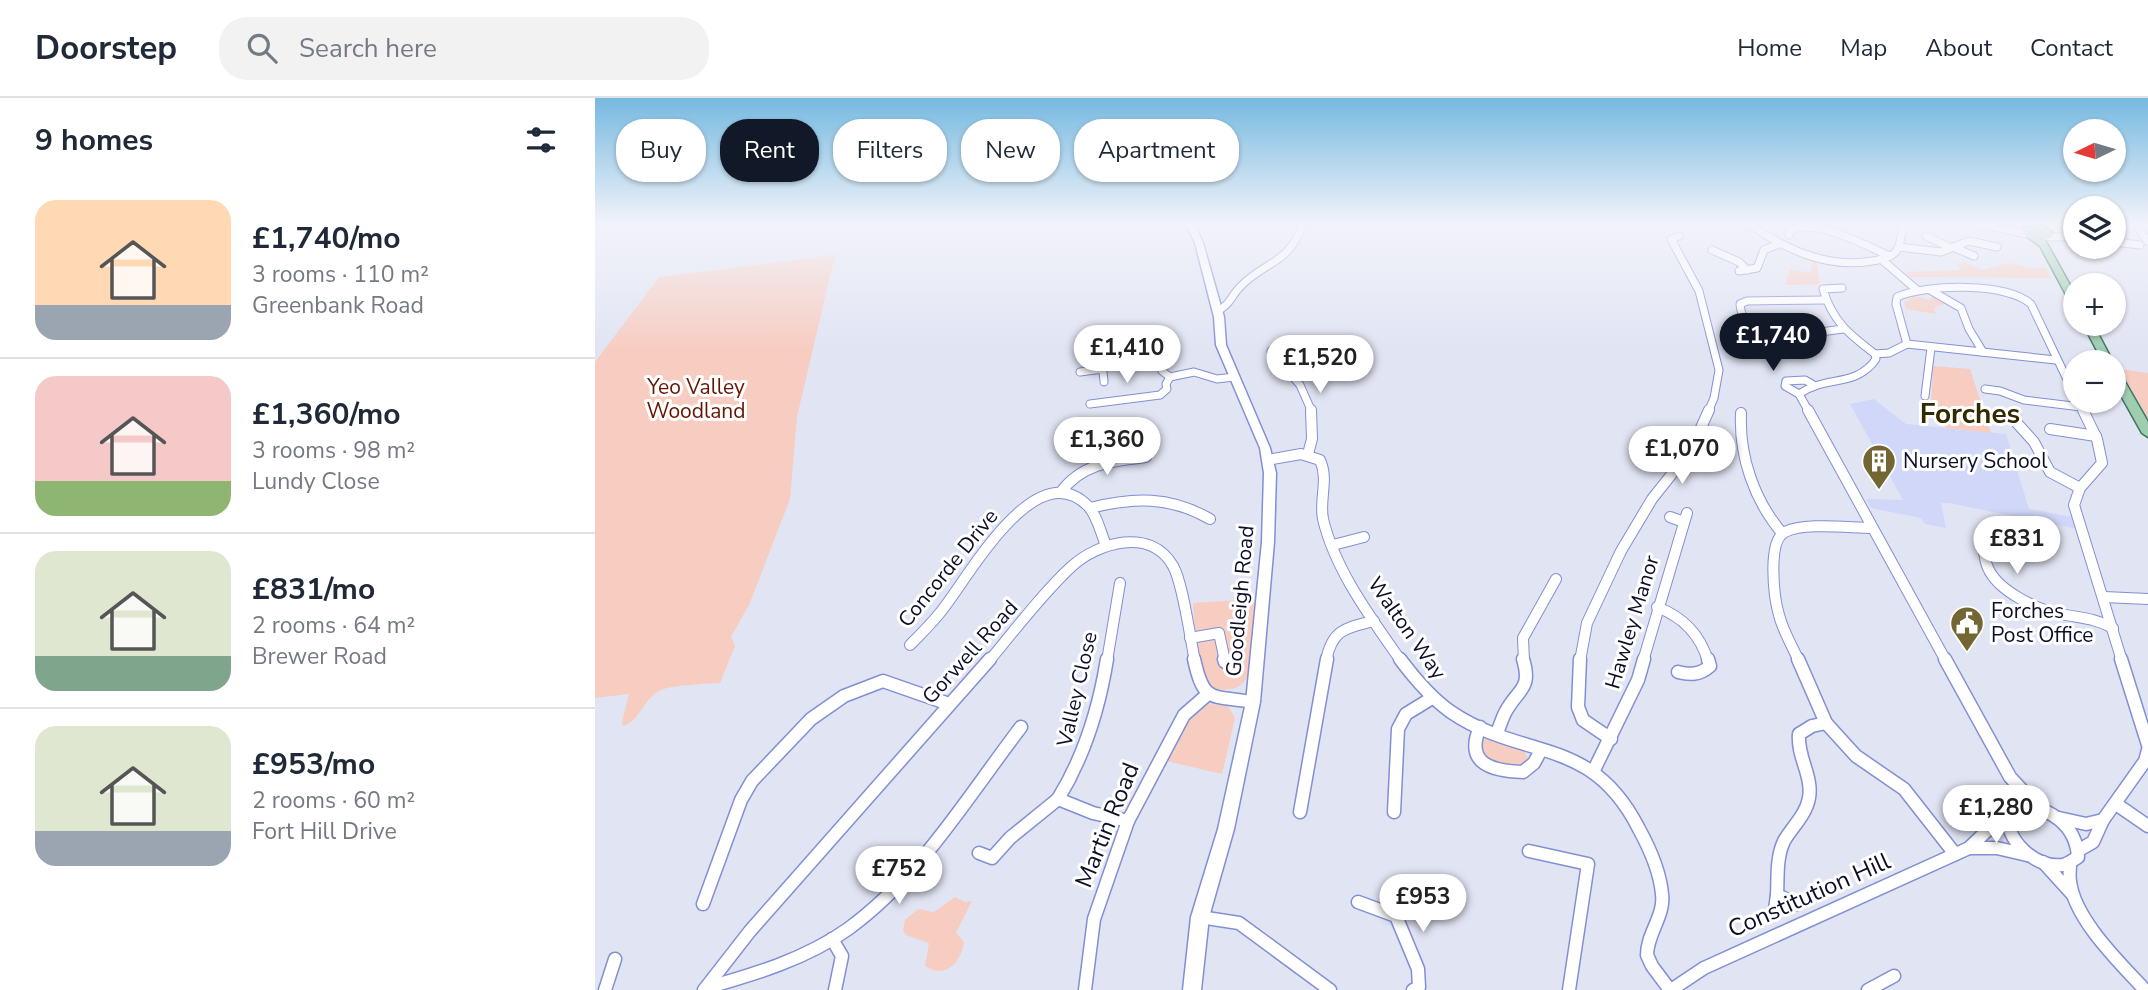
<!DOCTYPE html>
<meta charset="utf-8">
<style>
:root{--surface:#fff;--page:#f2f2f3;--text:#1f2937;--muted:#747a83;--line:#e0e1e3;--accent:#111827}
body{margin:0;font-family:"Nunito Sans",sans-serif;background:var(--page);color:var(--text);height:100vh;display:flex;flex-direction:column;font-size:26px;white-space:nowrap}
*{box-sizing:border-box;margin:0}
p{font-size:23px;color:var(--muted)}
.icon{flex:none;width:38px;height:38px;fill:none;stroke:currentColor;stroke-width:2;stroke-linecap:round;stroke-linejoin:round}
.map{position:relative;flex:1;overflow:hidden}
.sheet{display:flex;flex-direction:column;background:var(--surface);width:595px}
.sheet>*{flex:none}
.guide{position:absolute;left:21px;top:21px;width:665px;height:63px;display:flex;gap:14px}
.needle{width:46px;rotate:265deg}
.fabs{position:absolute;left:1468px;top:21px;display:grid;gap:14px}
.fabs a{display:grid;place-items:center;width:63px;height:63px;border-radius:50%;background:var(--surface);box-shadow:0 2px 5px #0004;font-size:35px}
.price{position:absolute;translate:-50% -60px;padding:0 16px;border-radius:24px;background:#fff;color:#222;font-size:23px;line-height:46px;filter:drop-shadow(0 2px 4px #0008)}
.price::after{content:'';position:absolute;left:50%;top:42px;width:21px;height:16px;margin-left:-10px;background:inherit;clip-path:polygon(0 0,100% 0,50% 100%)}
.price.current{background:var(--accent);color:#fff}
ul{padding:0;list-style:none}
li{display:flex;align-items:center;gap:21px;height:175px;padding:0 35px}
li+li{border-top:2px solid var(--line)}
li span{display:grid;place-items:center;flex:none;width:196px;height:140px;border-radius:21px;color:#555}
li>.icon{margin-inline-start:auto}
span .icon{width:84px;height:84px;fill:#fffc;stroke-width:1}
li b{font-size:30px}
h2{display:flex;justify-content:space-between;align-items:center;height:84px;padding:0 35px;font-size:30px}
.pill{padding:0 24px;border-radius:28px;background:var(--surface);box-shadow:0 2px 5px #0004;font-size:24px;line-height:63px}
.pill.current{background:var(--accent);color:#fff}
header{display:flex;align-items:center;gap:42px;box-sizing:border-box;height:98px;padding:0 35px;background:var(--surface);border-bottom:2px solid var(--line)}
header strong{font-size:33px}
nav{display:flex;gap:38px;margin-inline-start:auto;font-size:24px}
.search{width:490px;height:63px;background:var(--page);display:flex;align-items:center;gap:18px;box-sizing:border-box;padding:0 24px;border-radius:28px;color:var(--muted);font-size:26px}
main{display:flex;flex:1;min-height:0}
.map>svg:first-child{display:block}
.built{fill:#d0d7f8}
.green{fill:#f7cdc2}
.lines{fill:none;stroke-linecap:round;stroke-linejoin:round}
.street-far2-casing{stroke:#828fd3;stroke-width:9}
.street-far1-casing{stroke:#828fd3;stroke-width:12}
.street-casing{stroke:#828fd3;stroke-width:15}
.secondary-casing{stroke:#828fd3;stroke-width:3}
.primary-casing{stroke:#41745f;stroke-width:3}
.street-far2{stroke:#fff;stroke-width:7}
.street-far1{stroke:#fff;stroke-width:10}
.street{stroke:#fff;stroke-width:12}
.secondary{fill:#fff;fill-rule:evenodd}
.primary{fill:#9ecdb0;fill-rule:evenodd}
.labels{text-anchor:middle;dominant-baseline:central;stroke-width:6;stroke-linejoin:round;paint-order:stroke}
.park-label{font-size:21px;fill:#661600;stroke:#fff}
.poi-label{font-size:21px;fill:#0c0e28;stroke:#fff;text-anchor:start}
.street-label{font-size:21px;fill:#0c0e28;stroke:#fff}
.near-street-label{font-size:24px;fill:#0c0e28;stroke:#fff}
.district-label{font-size:28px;font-weight:bold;fill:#332900;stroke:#fff}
</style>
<header>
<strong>Doorstep</strong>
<div class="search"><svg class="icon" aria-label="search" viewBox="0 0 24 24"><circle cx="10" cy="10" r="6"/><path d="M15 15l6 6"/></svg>Search here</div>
<nav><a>Home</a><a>Map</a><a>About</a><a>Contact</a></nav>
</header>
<main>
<section class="sheet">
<h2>9 homes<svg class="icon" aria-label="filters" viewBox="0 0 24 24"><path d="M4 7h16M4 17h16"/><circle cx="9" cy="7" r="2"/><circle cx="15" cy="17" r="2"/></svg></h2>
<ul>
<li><span style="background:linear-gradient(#ffd9b3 75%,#9aa5b1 0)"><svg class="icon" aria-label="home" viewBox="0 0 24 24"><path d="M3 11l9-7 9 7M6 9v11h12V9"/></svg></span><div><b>£1,740/mo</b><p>3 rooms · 110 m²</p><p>Greenbank Road</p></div></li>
<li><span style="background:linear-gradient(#f6c9c9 75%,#8fb573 0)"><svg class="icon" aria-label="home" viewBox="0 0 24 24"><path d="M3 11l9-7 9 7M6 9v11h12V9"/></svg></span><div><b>£1,360/mo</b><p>3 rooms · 98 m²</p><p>Lundy Close</p></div></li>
<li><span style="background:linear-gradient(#dfe7d0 75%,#7fa58c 0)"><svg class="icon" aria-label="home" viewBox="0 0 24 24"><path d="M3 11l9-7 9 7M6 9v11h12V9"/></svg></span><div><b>£831/mo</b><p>2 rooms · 64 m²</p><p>Brewer Road</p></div></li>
<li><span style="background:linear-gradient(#dfe7d0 75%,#9aa5b1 0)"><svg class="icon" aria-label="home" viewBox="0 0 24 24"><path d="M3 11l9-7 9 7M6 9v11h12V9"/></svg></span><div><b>£953/mo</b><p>2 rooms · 60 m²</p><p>Fort Hill Drive</p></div></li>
</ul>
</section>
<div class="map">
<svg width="1553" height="892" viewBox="0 0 1553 892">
<rect width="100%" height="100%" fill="#e1e4f3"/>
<polygon class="built" points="1279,301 1311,326 1411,336 1434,411 1477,419 1482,431 1354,405 1346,405 1351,430 1330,426 1326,420 1276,410 1271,401 1308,402 1255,306"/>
<g class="green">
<path d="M240,157l-38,162 -7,82 -41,106 -18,32 4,9 -15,37c-15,1 -50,2 -61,8 -16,9 -19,30 -36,35l-1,-4 7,-28 -34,4v-336l64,-85z"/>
<polygon points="1218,162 1221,162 1225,186 1190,187 1195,171 1215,175"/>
<polygon points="1370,164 1387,172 1416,165 1436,170 1451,170 1456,180 1315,179 1311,174 1366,172 1362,165"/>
<polygon points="1319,198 1335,202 1337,198 1352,205 1339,210 1341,216 1311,211 1309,205"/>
<polygon points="1338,268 1375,271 1389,314 1401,317 1402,322 1391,321 1396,335 1351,330 1342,306 1336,305"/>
<polygon points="1525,271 1553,275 1553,321"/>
<path d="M660,501c-2,15 -4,67 -8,78 -7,15 -26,15 -38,9 -11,-27 -14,-53 -16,-83z"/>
<path d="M613,606l20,2 7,12 -13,56 -60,-14c13,-22 23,-43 46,-56z"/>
<path d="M889,638c15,5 42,7 44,25l-6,7 -34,-6 -11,-21z"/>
<path d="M360,799l10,5 7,-1 -16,32 8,9c-3,20 -18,38 -39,24l4,-23 -23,-8 -3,-5 2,-10 13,-11 16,3z"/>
</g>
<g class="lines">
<g class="street-far2-casing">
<g id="street-far2">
<path d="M1154,126c36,25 78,45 123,37 8,-1 20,-3 25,-11 5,-7 3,-18 7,-26"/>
<polyline points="1383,126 1433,136"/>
<polyline points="1541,126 1552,143"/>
<path d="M1194,137l2,-6c30,-9 71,15 99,27"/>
<polyline points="1084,138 1076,141 1104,193 1124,272 1119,300 1113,314"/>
<polyline points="1331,138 1356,150"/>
<polyline points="1453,139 1480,139"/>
<polyline points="1519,144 1545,147"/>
<polyline points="1304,149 1346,154 1374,143 1402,149"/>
<polyline points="1358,149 1379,158"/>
<polyline points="1117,152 1144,164 1152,172"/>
<polyline points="1286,161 1322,192"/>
<polyline points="1144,173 1162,170 1169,152 1184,146"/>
<path d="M1247,190l-19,1c9,32 27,46 52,65"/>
<polyline points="1335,192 1366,210 1374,231 1388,254"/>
<path d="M1231,202l-79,1 -7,3c1,15 9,22 19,32h32l52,-7"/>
<path d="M622,213c12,-5 14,-14 22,-23 26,-28 49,-22 64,-64"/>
<path d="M1312,246l-11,-40 1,-7c29,-13 110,-15 134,7l44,92"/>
<polyline points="1155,248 1164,238"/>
<polyline points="676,253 705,287 717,314"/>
<polyline points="1280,256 1294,255 1312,246 1461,262"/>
<polyline points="485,274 508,271"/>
<path d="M509,284c0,-5 -2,-12 -1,-18 4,-20 34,-23 50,-18l9,25 8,6 24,-5 23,7 17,-2"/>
<polyline points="1390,291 1405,293 1429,302 1486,309"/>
<polyline points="1204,296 1214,314"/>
<path d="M1204,296c27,-19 57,-6 77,-35l-1,-5"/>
<polyline points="1204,296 1190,288 1191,283 1210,282 1217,286"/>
<polyline points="1330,298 1336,250"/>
<polyline points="1483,303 1489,314"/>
<polyline points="495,306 565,297 572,291 571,286 575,279"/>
</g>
</g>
<g class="street-far1-casing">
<g id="street-far1">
<polyline points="1213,312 1351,563"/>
<polyline points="1488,312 1502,341 1507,365 1485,390 1479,407 1527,563"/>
<path d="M1146,315c-2,43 13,87 41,120"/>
<polyline points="1420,315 1421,324 1439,344 1455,374 1485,390"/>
<polyline points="1455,331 1501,338"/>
<polyline points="713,356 717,341 716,312"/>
<path d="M672,362l34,-6 19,6c9,20 -1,39 3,59 12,51 48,99 78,142"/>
<path d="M466,394c21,-29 52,-31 85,-35"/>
<path d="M495,410c44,-11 80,-12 120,11"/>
<polyline points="1075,419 1089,424"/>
<path d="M1388,443c1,9 1,19 5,27 10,23 49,42 73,46 19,4 34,4 52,14"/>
<polyline points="738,447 769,439"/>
<polyline points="1509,499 1553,501"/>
<path d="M1062,509c26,10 43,27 51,54"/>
<polyline points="595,540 624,535 630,563"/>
<path d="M315,547c10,-10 20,-20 29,-31 28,-33 95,-162 149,-108 9,9 13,28 18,39"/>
<path d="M394,563c26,-31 52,-66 82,-94 27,-25 80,-40 102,-1 10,17 17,72 22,95"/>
<polyline points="512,563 525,485"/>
<path d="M731,563c6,-32 20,-33 48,-40"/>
<polyline points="929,563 928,540 961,481"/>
<polyline points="985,563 992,525 1026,453 1057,401 1096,352 1114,312"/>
<polyline points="1048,563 1092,415"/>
<path d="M1204,563c-7,-15 -16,-30 -20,-46 -5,-17 -12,-74 6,-83 19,-10 65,-4 87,-4"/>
</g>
</g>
<g class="street-casing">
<g id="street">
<path d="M512,561c-8,50 -22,96 -49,140l35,14 35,8"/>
<path d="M599,561c10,45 17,36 59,43"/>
<polyline points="629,561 630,564"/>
<path d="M805,561c15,20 31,39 51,53 72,49 140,22 188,117 11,20 21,43 23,65 3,22 -15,39 -15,61l5,11 18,24"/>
<polyline points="985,561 983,609 988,622 1016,641"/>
<polyline points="1203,561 1231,625 1261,658 1309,691 1360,756"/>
<polyline points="1350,561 1415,679 1443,709"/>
<polyline points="1526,561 1553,647"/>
<path d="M1083,574c12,3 22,3 32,-6l-2,-7"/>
<path d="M885,629c-16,37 12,44 43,45l11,-9 7,-13"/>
<path d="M902,635c3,-7 5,-15 9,-22 13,-23 26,-22 17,-52"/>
<polyline points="999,672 1043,582 1049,561"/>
<polyline points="1521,706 1553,728"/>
<path d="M1423,707c31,2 58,19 60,52 -5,3 -10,7 -15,8 -28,4 -59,-26 -55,-52z"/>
<polyline points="705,714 732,561"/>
<polyline points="799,714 803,631 811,616 837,600"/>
<polyline points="1464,720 1491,726 1508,722"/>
<polyline points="1374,750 1402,750 1432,757"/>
<polyline points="1484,752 1498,744 1508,722 1550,663 1553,652"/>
<polyline points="934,753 993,766 974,892"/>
<polyline points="384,755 397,760 415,740 463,701"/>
<polyline points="1448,764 1478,797"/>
<path d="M1475,766c0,6 -1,11 0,17 4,38 50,82 75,109"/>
<path d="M1182,797c1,-18 -1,-37 7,-54 8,-14 22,-26 25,-43 4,-22 -12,-41 -10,-64l13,-8 14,-3"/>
<polyline points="763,804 801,818 823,871 824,889 818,892"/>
<polyline points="108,806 146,702 157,683 216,621 249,598 288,583 354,606"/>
<polyline points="1180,811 1182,797 1202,806"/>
<polyline points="605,819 644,825 735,892"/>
<polyline points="237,841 247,858 240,892"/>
<path d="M111,890c49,-14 100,-29 142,-59 72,-52 120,-133 173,-202"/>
<polyline points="10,892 20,861"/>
<polyline points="109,892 155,833 395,561"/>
<polyline points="490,892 499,821 533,723 589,617 613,596"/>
<polyline points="1076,892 1109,870 1374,750 1402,723 1412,719"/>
<polyline points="1273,892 1299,878"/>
</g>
</g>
<g class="secondary-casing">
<polygon id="secondary" points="591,126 599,126 608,145 629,219 631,247 675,350 681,375 679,444 665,604 639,731 614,819 606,892 588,892 596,819 623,731 651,604 667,444 669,375 665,350 621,247 619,219 600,145"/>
</g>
<g class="primary-casing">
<g id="primary">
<polygon points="1434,126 1444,126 1458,135 1457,139 1450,142 1480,196 1480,207 1475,204 1445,148 1428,136 1429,129 1436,129"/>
<polygon points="1488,226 1498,226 1518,264 1508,264"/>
<polygon points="1519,272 1525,275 1553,324 1553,339 1547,335 1519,285"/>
</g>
</g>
<use href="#street-far2" class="street-far2"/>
<use href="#street-far1" class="street-far1"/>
<use href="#street" class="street"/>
<use href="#secondary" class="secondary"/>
<use href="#primary" class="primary"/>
</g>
<linearGradient id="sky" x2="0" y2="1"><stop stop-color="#76b9e0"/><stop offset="0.5" stop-color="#f2f3fa"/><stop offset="1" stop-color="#f2f3fa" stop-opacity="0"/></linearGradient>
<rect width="1553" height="251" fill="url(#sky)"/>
<defs>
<g id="building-pin" transform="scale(1.75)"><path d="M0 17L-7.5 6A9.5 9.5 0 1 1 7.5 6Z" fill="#736633" stroke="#fff"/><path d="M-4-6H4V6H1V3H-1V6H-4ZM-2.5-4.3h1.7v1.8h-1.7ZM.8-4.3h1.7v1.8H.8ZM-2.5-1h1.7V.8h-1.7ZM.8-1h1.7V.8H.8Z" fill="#fff"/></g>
<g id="civic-pin" transform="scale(1.75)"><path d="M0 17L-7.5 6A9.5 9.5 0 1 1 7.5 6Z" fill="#736633" stroke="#fff"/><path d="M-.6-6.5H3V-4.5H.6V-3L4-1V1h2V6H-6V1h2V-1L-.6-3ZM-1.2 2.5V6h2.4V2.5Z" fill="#fff"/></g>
</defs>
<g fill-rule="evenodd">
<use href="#building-pin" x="1284" y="363"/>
<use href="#civic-pin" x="1372" y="525"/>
</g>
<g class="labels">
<g class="park-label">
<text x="101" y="289">Yeo Valley<tspan x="101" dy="24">Woodland</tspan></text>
</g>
<g class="poi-label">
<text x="1308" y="363">Nursery School</text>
<text x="1396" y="513">Forches<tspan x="1396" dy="24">Post Office</tspan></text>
</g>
<g class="street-label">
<text transform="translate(353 470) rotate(-51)">Concorde Drive</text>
<text transform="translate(645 503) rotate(-85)">Goodleigh Road</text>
<text transform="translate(1037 524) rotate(-73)">Hawley Manor</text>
<text transform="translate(812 530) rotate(55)">Walton Way</text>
<text transform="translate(375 554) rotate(-48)">Gorwell Road</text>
<text transform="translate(482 591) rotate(-77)">Valley Close</text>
</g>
<g class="near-street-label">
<text transform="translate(512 727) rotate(-68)">Martin Road</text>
<text transform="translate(1214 797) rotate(-24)">Constitution Hill</text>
</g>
<g class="district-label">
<text x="1375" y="316">Forches</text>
</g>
</g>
</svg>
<div class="fabs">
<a><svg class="needle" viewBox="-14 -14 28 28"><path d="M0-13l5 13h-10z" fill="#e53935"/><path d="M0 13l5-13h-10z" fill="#747a83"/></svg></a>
<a><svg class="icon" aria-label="layers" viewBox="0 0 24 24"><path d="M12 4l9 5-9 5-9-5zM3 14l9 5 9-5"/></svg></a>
<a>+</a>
<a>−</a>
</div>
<b class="price current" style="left:1178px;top:275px">£1,740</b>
<b class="price" style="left:532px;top:287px">£1,410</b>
<b class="price" style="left:725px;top:297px">£1,520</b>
<b class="price" style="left:512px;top:379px">£1,360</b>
<b class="price" style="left:1087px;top:388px">£1,070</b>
<b class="price" style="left:1422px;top:478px">£831</b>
<b class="price" style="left:1401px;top:747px">£1,280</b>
<b class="price" style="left:304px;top:808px">£752</b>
<b class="price" style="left:828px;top:836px">£953</b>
<div class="guide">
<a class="pill">Buy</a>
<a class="pill current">Rent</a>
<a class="pill">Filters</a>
<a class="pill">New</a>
<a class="pill">Apartment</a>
</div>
</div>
</main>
